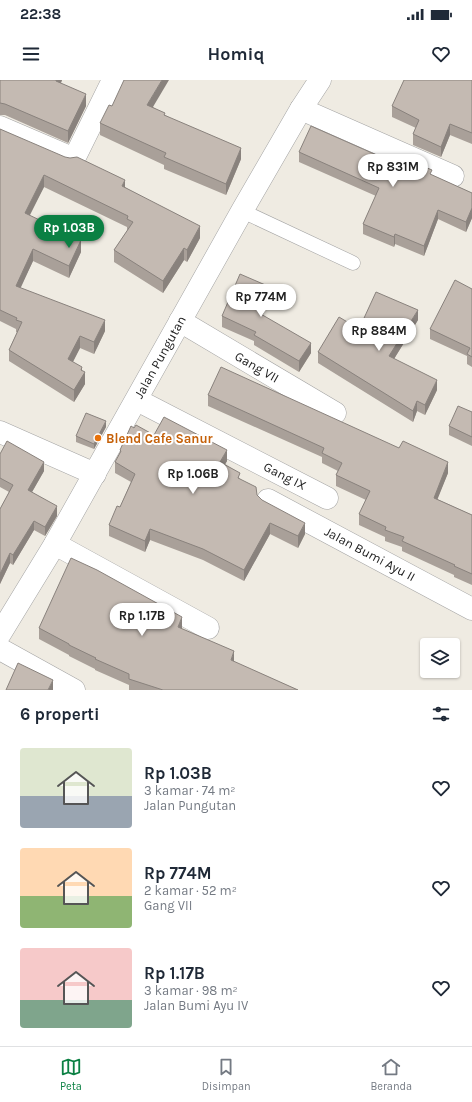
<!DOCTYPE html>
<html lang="id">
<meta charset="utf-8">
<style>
:root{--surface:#fff;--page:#f2f2f3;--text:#1f2937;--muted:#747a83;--line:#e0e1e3;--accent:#0b8043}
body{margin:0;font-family:Karla,sans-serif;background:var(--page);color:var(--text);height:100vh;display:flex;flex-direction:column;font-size:15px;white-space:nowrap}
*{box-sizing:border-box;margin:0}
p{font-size:13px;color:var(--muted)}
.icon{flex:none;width:22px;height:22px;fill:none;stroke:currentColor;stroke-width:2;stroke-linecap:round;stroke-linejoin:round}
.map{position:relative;height:610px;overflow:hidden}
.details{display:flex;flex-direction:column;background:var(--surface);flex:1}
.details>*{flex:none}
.fabs{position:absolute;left:420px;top:558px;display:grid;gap:8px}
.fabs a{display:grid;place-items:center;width:40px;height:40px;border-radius:4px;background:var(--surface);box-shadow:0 1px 3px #0004;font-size:20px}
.price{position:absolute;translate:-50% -34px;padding:0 9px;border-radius:14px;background:#fff;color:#222;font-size:13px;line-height:26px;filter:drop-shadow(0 1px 2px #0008)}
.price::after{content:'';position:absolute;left:50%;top:24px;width:12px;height:9px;margin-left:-6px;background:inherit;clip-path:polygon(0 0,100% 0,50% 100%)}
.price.active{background:var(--accent);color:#fff}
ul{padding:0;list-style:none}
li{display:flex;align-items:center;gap:12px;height:100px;padding:0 20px}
li span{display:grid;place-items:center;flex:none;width:112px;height:80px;border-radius:4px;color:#555}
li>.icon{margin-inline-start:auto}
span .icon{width:48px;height:48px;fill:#fffc;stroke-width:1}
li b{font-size:17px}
h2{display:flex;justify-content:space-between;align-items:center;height:48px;padding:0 20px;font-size:17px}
.status{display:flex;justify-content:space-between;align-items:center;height:28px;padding:0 20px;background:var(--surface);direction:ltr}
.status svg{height:11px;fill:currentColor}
header{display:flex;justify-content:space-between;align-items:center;height:52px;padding:0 20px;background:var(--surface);font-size:18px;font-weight:700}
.menu{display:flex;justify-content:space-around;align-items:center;height:56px;border-top:1px solid var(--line);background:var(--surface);font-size:11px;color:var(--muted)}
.menu a{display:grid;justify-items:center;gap:2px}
.menu .active{color:var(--accent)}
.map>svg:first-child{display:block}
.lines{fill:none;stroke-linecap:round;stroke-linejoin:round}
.service-casing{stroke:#a4a4a4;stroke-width:15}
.minor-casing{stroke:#a4a4a4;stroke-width:23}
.service{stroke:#fff;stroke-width:14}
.minor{stroke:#fff;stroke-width:22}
.wall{fill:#a9a099}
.shaded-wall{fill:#89827d}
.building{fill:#c4bab2;stroke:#89827d}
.food-dot{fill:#e8710a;stroke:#fff;stroke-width:1.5}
.labels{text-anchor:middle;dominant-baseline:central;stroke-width:4;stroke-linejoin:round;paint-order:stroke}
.street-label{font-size:13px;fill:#1d1d1d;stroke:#fff}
.food-label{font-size:13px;font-weight:bold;fill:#c56008;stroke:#fff;text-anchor:start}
</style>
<div class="status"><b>22:38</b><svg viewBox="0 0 49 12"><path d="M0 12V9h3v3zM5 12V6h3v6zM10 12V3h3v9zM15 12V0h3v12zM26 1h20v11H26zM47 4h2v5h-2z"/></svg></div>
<header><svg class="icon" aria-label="menu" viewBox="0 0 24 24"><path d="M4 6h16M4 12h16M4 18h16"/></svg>Homiq<svg class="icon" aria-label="heart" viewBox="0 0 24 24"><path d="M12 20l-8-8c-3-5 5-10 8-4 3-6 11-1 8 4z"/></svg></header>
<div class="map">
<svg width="472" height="610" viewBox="0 0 472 610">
<rect width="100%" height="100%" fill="#efebe2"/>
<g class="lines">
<g class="service-casing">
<polyline id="service" points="242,131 353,183"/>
</g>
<g class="minor-casing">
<g id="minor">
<polyline points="301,29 453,96"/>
<polyline points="0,47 70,77 75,77 113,0"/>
<polyline points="180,241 335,333"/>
<polyline points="137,320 327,418"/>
<polyline points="0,352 95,394"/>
<polyline points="268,420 472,529"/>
<polyline points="55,464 208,548"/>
<polyline points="0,554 55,464 242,131 301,29 320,0"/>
<polyline points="0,569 74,610"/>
</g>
</g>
<use href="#service" class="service"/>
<use href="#minor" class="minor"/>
</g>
<g class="wall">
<polygon points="0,0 62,0 61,3 86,26 68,63 5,35 0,35"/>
<polygon points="472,0 472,64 450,55 441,77 413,65 413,54 416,48 392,37 392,26"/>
<polygon points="112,26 153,27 165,35 241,79 226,115 164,89 164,85 100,55 100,43"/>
<polygon points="0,49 125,107 200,158 187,182 184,180 163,213 114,182 114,170 127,151 127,147 44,107 29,135 81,172 69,198 33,181 20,208 105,251 94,274 80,268 73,282 82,291 85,304 74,322 9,281 9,270 17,252 16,252 16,249 0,241"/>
<polygon points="299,72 397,84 432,95 472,113 472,138 466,152 438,139 424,176 395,164 394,167 363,154 363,144 376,116 299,82"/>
<polygon points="472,209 472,287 467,284 467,276 430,259 430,249"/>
<polygon points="270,218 263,235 311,273 299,292 254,265 254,261 222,247 222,236"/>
<polygon points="418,240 394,279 437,310 425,335 417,331 413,342 318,283 318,272 359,249"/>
<polygon points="208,315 448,393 437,419 472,435 472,505 454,497 454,495 402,471 402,467 385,461 385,457 359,445 359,434 366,420 336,406 336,395 338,391 322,383 322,377 208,326"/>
<polygon points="472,332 472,366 449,355 449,346"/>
<polygon points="106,347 94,369 76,362 76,356"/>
<polygon points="154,355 227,381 225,384 262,420 305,454 298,468 270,454 244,501 203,480 150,460 145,472 109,456 109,445 120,427 131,402 115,393 115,382 120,373 120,370"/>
<polygon points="0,374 44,391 32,412 57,436 45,456 34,450 13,485 10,483 0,504 0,429 9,412 0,407"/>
<polygon points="39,548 182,548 182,549 234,582 298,610 129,610 129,605 95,590 95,589 69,576 69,575 39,559"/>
</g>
<g class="shaded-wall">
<polygon points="56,0 62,0 56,13"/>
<polygon points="162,0 169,0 147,37 147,25"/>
<polygon points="86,14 86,26 68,63 68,51"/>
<polygon points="450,44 450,55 441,77 441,67"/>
<polygon points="241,68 241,79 226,115 226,104"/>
<polygon points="44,95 44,107 25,145 25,133"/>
<polygon points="125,100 125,112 122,106"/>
<polygon points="472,128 472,138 466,152 466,142"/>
<polygon points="438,130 438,139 424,176 424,166"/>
<polygon points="200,146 200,158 187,182 187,170"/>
<polygon points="395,154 395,164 394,167 394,157"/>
<polygon points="81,160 81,172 69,198 69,186"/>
<polygon points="184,168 184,180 163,213 163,201"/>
<polygon points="33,169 33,181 16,218 16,206"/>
<polygon points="270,207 270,218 259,243 259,233"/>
<polygon points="418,230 418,240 389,287 389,276"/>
<polygon points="105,240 105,251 94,274 94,262"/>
<polygon points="80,256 80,268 68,291 68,279"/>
<polygon points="311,263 311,273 299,292 299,281"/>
<polygon points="82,287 82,296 85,292 85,304 74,322 74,310"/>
<polygon points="437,300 437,310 425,335 425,325"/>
<polygon points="417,321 417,331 413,342 413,331"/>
<polygon points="106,341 106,347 94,369 94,364"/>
<polygon points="227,370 227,381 220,393 220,382"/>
<polygon points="44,382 44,391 28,419 28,410"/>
<polygon points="448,382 448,393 434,428 434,418"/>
<polygon points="57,426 57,436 45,456 45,447"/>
<polygon points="34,441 34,450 13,485 13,475"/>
<polygon points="270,443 270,454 244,501 244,490"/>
<polygon points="305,443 305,454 298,468 298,456"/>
<polygon points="150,449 150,460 145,472 145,461"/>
<polygon points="10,473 10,483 0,504 0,494"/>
<polygon points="182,537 182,548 178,558 178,547"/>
<polygon points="234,571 234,582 231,580"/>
<polygon points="53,600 53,610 48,610"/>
</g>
<g class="building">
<polygon points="0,0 56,0 56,1 86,14 68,51 5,24 0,23"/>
<polygon points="124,0 162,0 147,25 165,33 164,35 241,68 226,104 164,77 166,73 100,43 109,25 112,26"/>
<polygon points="404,0 472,0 472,53 450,44 441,67 413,54 419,40 392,26"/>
<polygon points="311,46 397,84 399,80 402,81 404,78 432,90 430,94 472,113 472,128 466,142 438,130 424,166 395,154 394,157 363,144 379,108 299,72"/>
<polygon points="0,49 65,77 70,78 77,77 125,100 122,106 200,146 187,170 184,168 163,201 114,170 133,142 127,139 128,136 44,95 25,133 81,160 69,186 33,169 16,206 105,240 94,262 80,256 68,279 82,287 81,290 85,292 74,310 9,270 22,242 16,240 17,238 0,230"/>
<polygon points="240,194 270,207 259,233 311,263 299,281 254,255 256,252 222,236"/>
<polygon points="455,200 472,209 472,277 467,274 470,268 430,249"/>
<polygon points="376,212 418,230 389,276 437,300 425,325 417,321 413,331 318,272 339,237 359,249"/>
<polygon points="221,287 399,368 403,361 448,382 434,418 472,435 472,494 454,486 455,485 402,461 404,457 385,450 386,447 359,434 370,411 336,395 342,383 322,373 324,368 208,315"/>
<polygon points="458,326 472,332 472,357 449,346"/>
<polygon points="86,333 106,341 94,364 76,356"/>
<polygon points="164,337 227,370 220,382 240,393 238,398 256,407 257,415 262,420 305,443 298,456 270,443 244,490 203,469 150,449 145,461 109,445 117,426 120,427 135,394 115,382 121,371 120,370 131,346 134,348 136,345 154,355"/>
<polygon points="7,361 44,382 28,410 57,426 45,447 34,441 13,475 10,473 0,494 0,429 13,405 0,398 0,374"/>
<polygon points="71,478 97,490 182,537 178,547 234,571 231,580 298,610 163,610 129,599 129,594 95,579 96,578 69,565 69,564 39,548"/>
<polygon points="18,583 53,600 48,610 6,610"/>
</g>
<circle class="food-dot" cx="98" cy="358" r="4"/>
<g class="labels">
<g class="street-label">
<text transform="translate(160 277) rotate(-61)">Jalan Pungutan</text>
<text transform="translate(257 287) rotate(30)">Gang VII</text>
<text transform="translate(285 396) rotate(27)">Gang IX</text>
<text transform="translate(370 474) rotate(28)">Jalan Bumi Ayu II</text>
</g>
<g class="food-label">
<text x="106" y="358">Blend Cafe Sanur</text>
</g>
</g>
</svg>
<div class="fabs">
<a><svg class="icon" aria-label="layers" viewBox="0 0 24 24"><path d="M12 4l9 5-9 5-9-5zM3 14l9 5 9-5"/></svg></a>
</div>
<b class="price" style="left:393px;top:108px">Rp 831M</b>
<b class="price active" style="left:69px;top:169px">Rp 1.03B</b>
<b class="price" style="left:261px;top:238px">Rp 774M</b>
<b class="price" style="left:379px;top:272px">Rp 884M</b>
<b class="price" style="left:193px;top:415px">Rp 1.06B</b>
<b class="price" style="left:142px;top:557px">Rp 1.17B</b>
</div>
<section class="details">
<h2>6 properti<svg class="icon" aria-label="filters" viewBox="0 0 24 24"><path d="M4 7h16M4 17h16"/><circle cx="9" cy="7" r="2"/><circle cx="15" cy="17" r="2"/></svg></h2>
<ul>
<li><span style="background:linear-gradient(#dfe7d0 60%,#9aa5b1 0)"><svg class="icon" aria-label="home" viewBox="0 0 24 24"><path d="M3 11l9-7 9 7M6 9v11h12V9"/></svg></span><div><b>Rp 1.03B</b><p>3 kamar · 74 m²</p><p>Jalan Pungutan</p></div><svg class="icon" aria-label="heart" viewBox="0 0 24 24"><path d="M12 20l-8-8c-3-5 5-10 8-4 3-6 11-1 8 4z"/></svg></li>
<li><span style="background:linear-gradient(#ffd9b3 60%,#8fb573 0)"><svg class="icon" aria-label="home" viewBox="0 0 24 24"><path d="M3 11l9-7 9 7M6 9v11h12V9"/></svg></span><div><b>Rp 774M</b><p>2 kamar · 52 m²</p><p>Gang VII</p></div><svg class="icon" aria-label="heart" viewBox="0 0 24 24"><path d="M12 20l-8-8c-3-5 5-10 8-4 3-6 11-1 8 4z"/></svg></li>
<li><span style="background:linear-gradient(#f6c9c9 65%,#7fa58c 0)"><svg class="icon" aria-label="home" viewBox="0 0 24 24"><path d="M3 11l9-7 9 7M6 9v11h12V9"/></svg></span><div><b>Rp 1.17B</b><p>3 kamar · 98 m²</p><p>Jalan Bumi Ayu IV</p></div><svg class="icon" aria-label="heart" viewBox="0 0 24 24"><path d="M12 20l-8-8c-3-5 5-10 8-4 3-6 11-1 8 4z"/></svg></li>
</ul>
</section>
<nav class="menu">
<a class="active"><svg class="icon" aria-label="map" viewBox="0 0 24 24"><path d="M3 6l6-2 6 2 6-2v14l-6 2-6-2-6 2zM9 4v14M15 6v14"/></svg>Peta</a>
<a><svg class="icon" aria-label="saved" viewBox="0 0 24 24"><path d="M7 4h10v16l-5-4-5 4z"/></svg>Disimpan</a>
<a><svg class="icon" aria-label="home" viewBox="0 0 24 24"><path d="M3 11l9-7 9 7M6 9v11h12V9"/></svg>Beranda</a>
</nav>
